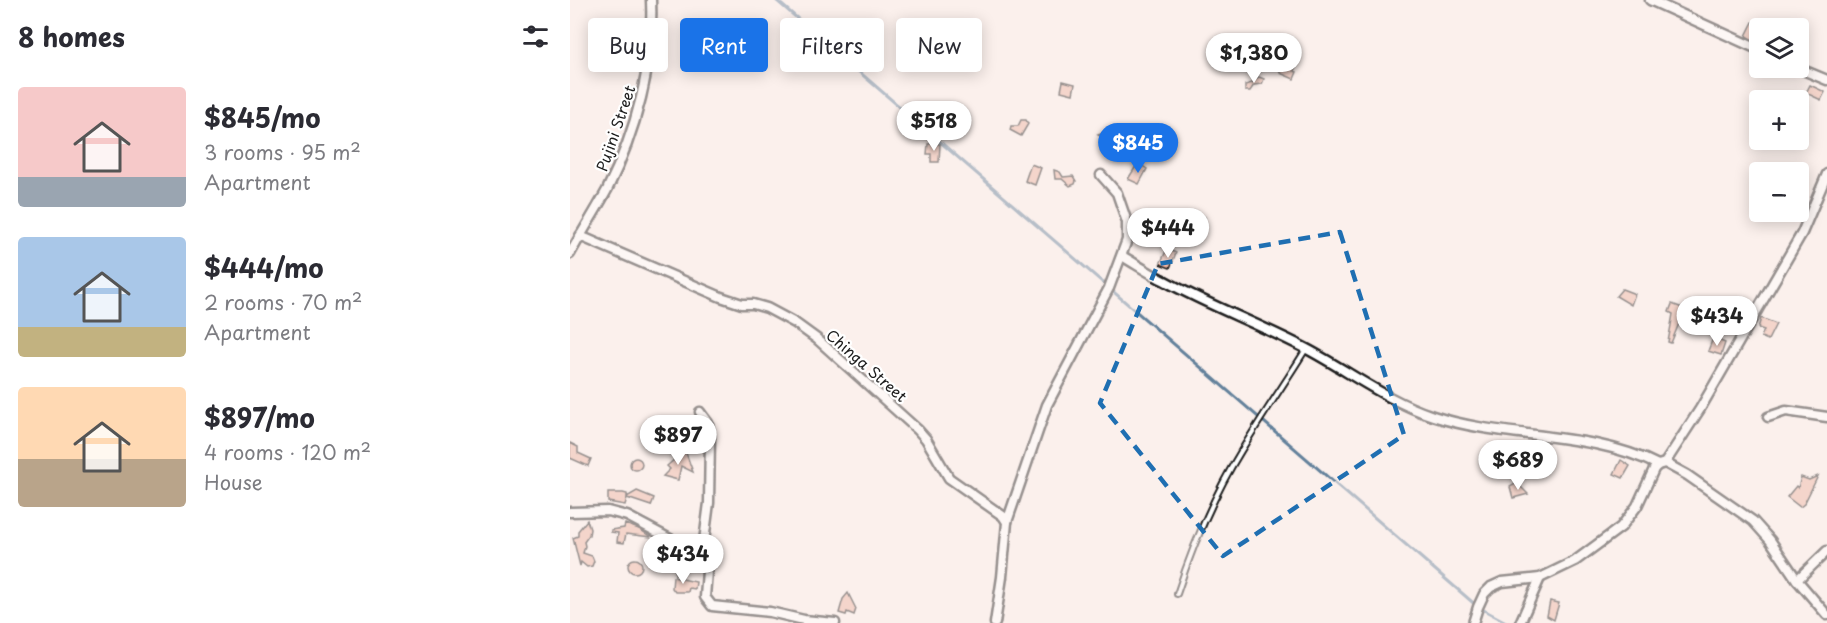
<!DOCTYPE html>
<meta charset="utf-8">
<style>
:root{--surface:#fff;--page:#f2f2f3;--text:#2b2b33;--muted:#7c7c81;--accent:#1a73e8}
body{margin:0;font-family:"Playpen Sans",sans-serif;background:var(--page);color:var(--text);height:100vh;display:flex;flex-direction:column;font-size:22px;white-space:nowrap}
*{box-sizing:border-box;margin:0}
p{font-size:20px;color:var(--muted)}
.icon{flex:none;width:33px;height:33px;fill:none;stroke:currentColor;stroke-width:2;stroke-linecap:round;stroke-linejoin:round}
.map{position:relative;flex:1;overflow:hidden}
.side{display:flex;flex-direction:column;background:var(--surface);width:570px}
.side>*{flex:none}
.banner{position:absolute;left:18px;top:18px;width:570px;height:54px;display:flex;gap:12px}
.controls{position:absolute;left:1179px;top:18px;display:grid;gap:12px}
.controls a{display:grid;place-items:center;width:60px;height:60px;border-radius:6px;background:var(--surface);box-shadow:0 3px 15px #0003;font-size:30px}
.price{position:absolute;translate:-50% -51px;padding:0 14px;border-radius:21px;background:#fff;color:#222;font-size:20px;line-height:39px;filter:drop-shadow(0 2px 3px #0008)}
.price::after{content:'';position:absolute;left:50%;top:36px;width:18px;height:14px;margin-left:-9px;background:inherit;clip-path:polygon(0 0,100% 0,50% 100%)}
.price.active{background:var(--accent);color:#fff}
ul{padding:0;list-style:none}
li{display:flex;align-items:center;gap:18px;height:150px;padding:0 18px}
li span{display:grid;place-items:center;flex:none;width:168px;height:120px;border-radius:6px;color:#555}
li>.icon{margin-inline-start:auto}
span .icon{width:72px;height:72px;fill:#fffc;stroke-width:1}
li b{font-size:26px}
h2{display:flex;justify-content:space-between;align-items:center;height:72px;padding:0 18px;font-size:26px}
.pill{padding:0 21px;border-radius:6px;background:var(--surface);box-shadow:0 3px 15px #0003;font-size:21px;line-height:54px}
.pill.active{background:var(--accent);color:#fff}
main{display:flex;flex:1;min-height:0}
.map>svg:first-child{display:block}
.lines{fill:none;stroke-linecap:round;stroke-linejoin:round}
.stream{stroke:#63819b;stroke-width:3}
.building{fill:#ebb3a2;stroke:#1c1c1c;stroke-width:1.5}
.lane-casing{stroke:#1c1c1c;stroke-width:8}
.street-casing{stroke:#1c1c1c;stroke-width:13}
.lane{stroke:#fff;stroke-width:4}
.street{stroke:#fff;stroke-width:8}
.marked{fill:none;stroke:#1f6fb2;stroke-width:4.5;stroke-dasharray:12 8;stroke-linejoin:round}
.labels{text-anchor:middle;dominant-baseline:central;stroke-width:4.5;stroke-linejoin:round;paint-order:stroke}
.street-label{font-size:15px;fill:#1c1c1c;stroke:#fff}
</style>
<main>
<section class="side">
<h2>8 homes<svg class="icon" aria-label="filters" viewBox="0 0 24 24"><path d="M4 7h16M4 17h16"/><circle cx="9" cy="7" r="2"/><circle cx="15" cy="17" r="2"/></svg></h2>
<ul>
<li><span style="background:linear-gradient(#f6c9c9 75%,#9aa5b1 0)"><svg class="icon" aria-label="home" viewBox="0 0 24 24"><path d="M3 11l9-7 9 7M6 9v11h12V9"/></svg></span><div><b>$845/mo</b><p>3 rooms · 95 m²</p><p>Apartment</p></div></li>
<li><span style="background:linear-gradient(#a9c7e8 75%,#c2b280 0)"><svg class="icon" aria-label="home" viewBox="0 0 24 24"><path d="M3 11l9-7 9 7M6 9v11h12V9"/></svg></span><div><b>$444/mo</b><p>2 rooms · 70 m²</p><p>Apartment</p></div></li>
<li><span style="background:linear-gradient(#ffd9b3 60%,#b9a48a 0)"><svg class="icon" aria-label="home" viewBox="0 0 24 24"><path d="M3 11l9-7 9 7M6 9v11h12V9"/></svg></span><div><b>$897/mo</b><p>4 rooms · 120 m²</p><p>House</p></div></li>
</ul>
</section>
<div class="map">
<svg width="1257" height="623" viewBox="0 0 1257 623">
<rect width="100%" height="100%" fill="#fbf0ec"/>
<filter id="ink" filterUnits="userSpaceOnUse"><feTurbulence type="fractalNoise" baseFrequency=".0167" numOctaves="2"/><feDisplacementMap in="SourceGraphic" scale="12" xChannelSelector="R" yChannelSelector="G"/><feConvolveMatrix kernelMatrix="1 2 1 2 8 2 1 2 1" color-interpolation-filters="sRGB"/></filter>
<g filter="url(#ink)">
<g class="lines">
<polyline class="stream" points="206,0 908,607 938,623"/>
</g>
<g class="building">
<polygon points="1183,22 1190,25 1190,33 1187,32 1183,40 1176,36"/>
<polygon points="723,57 726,58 728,61 724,71 727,72 724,79 710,73 708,63 710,59 718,61"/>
<polygon points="689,77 694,79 692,84 684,85 680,91 675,91 675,85 682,83 686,78"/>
<polygon points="493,81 505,84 503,94 491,91"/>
<polygon points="1240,85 1255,92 1251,100 1236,93"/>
<polygon points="368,112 384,118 380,130 370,127 365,121"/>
<polygon points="451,120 456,120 458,124 451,136 440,130 441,126 448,126"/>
<polygon points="542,130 547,134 542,143 528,135"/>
<polygon points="358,144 370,144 369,162 361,162 361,154 357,154"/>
<polygon points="568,163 577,169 569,184 558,179"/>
<polygon points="461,164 471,168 465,185 455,181"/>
<polygon points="484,170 490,172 493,177 503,176 506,181 505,184 500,186 492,179 485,179"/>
<polygon points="623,211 635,217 626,240 613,235"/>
<polygon points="597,249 606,253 600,268 590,264"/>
<polygon points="1052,289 1065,294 1061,305 1046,296"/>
<polygon points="1102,304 1115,309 1101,343 1098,342 1103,314 1099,312"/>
<polygon points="1191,318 1206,324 1198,340 1191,337 1194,330 1188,328"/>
<polygon points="1143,338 1155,343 1151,355 1138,351"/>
<polygon points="0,443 8,447 8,453 21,459 18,466 0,458"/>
<polygon points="109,451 116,453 123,472 111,466 108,480 93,476 100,469 97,466 106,458 103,456"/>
<circle cx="66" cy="464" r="6"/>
<polygon points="1051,460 1060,466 1053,478 1044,474"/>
<polygon points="1248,476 1234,504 1230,507 1217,497 1226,486 1228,488 1231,477 1239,480"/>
<polygon points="947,483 958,494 943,498 940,487"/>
<polygon points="67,491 84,498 81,506 57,498 55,505 38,502 38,493 53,493 57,494 57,497"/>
<polygon points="17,520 20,529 19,535 14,542 15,546 13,553 22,556 24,561 22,566 17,567 11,562 10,566 3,538 8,536 8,531"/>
<polygon points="55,524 69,529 81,537 56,534 54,543 47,542 48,533 41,532 41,530 54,528"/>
<polygon points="109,557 114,557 117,564 105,575 106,561"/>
<circle cx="65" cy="566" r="7"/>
<polygon points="103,577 126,582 125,589 119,588 118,592 105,592 102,588"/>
<polygon points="278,593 286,609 284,615 277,612 276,615 269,613 273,599"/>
<polygon points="980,601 989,603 984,620 977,616"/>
</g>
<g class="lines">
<g class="lane-casing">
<path id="lane" d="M607,594c16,-49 37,-99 64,-143 21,-35 44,-68 65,-102"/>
</g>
<g class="street-casing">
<g id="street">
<polyline points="1080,0 1190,50"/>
<polyline points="1228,68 1257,80"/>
<polyline points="10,236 151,297 172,304 183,304 197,308 225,323 247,339 348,430 356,439 379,478 433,516 437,522 432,577 425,623"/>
<path d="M0,254c12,-22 25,-42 37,-64 29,-58 47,-125 44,-190"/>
<path d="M552,256c14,8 28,18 43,25 45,25 94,43 140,67 42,22 82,53 128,68 73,24 156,14 225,49"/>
<polyline points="130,412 138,423 140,437 139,503 132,556"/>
<polyline points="1198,417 1216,411 1257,417"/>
<polyline points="1095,463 1130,409 1232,233 1257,174"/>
<polyline points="0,512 38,511 57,516 132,556 137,571 135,597 142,606 200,612 234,620 265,623"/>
<polyline points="437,522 477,405 539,288 557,240 557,222 547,193 531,175"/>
<polyline points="1227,580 1257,551"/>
<polyline points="903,623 908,607 914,594 921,587 932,582 970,578 1005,561 1051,527 1067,506 1084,469 1088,465 1095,463 1117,475 1183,521 1200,540 1227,580 1257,615"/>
<polyline points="950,623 970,578"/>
</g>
</g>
<use href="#lane" class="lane"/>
<use href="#street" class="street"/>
</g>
</g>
<path d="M0 0H1257V623H0ZM770,232l64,203 -181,121 -123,-153 58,-139z" fill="#fbf0ec" fill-opacity=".55" fill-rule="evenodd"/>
<path class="marked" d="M770,232l64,203 -181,121 -123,-153 58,-139z"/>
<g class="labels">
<g class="street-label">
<text transform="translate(45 128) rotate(-71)">Pujini Street</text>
<text transform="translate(297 365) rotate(41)">Chinga Street</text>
</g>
</g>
</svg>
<div class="controls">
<a><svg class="icon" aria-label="layers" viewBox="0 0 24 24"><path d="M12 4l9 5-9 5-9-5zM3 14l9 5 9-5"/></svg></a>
<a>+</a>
<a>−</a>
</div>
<b class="price" style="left:684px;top:84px">$1,380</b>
<b class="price" style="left:364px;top:152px">$518</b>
<b class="price active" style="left:568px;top:174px">$845</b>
<b class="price" style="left:598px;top:259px">$444</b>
<b class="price" style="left:1147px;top:347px">$434</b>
<b class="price" style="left:108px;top:466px">$897</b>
<b class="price" style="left:948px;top:491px">$689</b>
<b class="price" style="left:113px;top:585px">$434</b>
<div class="banner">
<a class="pill">Buy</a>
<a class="pill active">Rent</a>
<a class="pill">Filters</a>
<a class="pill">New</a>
</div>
</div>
</main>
